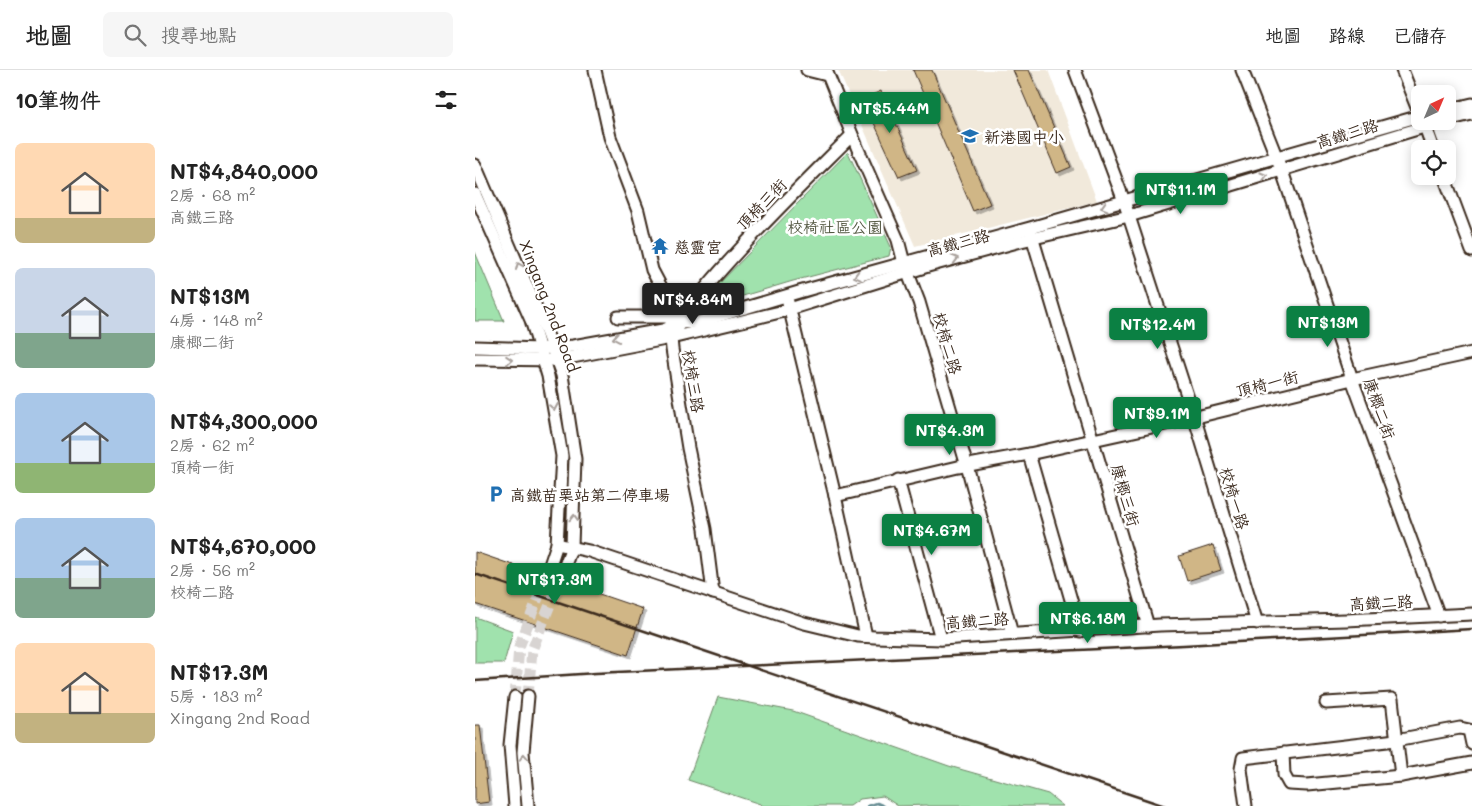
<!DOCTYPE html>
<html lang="zh-TW">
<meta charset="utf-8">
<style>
:root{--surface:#fff;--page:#f6f6f6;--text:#222;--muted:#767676;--line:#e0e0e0;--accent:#0b8043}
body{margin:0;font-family:Mali,"LXGW WenKai TC",sans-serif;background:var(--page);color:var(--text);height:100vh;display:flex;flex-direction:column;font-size:19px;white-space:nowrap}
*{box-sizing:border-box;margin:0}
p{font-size:16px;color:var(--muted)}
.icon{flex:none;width:28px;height:28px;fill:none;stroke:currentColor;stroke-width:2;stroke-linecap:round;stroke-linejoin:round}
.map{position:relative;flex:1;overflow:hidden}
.sheet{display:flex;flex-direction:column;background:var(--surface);width:475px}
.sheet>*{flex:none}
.needle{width:32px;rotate:44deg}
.controls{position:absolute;left:936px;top:15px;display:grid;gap:10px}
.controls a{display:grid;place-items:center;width:45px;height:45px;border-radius:8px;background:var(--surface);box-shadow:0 2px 12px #0003;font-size:25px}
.price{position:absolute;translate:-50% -42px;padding:0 11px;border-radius:5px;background:var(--accent);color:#fff;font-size:16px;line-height:32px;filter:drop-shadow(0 1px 2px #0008)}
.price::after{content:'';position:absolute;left:50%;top:30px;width:15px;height:11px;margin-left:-8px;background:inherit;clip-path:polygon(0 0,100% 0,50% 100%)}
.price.on{background:#222;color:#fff}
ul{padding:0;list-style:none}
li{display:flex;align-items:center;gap:15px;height:125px;padding:0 15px}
li span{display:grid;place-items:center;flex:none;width:140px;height:100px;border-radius:8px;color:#555}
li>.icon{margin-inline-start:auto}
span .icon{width:60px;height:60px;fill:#fffc;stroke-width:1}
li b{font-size:21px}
h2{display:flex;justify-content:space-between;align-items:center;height:60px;padding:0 15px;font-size:21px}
header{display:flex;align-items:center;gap:30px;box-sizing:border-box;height:70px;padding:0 25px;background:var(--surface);border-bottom:1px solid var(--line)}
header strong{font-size:24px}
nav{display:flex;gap:28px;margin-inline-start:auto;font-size:18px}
.search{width:350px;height:45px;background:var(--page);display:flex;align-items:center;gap:12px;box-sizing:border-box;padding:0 18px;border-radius:8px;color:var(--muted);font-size:19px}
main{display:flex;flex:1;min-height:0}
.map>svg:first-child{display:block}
.built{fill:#f1e9db}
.green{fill:#a0e2ad;stroke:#6e8666}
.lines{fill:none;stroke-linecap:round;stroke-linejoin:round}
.stream{stroke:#678e94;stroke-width:2.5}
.building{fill:#d0b686;stroke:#3b2a1e;filter:url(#shadow)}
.minor-tunnel{stroke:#d8d4d2;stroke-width:11;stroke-dasharray:11 5.5;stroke-linecap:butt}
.minor-casing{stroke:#3b2a1e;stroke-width:15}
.minor{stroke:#fff;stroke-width:11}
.rail{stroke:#3b2a1e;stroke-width:2.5}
.oneway{stroke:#a79f9a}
.labels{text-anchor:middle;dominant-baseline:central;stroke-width:5;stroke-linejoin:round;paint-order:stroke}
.street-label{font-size:16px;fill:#3b2a1e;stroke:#fff}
.poi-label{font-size:16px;fill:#3b2a1e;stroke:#fff;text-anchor:start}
.park-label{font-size:16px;fill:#545842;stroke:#fff}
</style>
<header>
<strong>地圖</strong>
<div class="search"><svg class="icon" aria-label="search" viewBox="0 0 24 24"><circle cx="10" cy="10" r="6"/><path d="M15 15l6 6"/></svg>搜尋地點</div>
<nav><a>地圖</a><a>路線</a><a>已儲存</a></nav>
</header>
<main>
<section class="sheet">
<h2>10筆物件<svg class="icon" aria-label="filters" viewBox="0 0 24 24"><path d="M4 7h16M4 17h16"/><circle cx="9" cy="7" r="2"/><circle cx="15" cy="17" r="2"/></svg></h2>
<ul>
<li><span style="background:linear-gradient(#ffd9b3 75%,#c2b280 0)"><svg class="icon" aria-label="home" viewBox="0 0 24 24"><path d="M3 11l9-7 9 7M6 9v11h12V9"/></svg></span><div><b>NT$4,840,000</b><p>2房 · 68 m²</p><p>高鐵三路</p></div></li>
<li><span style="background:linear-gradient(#c9d6e8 65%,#7fa58c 0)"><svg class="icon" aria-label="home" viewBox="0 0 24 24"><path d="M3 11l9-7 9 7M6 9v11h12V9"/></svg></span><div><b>NT$13M</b><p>4房 · 148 m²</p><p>康榔二街</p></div></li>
<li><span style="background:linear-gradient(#a9c7e8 70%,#8fb573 0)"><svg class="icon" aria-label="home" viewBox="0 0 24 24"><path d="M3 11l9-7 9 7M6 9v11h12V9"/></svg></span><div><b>NT$4,300,000</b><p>2房 · 62 m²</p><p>頂椅一街</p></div></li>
<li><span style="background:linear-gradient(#a9c7e8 60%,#7fa58c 0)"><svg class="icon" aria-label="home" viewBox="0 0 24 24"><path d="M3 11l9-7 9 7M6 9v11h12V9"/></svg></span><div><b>NT$4,670,000</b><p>2房 · 56 m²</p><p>校椅二路</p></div></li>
<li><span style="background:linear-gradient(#ffd9b3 70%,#c2b280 0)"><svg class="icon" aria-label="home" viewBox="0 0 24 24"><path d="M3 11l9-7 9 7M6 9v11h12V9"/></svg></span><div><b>NT$17.3M</b><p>5房 · 183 m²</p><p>Xingang 2nd Road</p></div></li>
</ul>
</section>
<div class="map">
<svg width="997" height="736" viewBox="0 0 997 736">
<defs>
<filter id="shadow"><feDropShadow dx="3" dy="3" stdDeviation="0" flood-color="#0004"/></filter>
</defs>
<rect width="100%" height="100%" fill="#fff"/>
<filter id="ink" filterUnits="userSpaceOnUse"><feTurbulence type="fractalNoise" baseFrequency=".02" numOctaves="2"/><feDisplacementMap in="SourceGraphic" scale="10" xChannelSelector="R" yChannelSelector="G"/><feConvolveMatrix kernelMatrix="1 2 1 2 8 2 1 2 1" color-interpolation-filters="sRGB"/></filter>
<g filter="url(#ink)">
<polygon class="built" points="363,0 573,0 622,131 440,176"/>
<g class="green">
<polygon points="373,82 416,177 414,186 318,211 231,237 229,229"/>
<polygon points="0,182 29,251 0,251"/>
<polygon points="0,547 38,561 29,593 0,593"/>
<polygon points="243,627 318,641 474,696 573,724 588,736 454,736 452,735 423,736 408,726 385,729 375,736 287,736 285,734 213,710"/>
</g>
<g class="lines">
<polyline class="stream" points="393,736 402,733 409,736"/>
</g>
<g class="building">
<polygon points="438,0 457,0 515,134 498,141"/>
<polygon points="538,0 554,0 596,97 582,103"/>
<polygon points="406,21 442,100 424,107 388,29"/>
<polygon points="738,475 746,500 712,511 704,486"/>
<polygon points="0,482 64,504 64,508 66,512 72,514 77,512 78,516 82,519 88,518 92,513 168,539 153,585 0,534"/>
<polygon points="0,655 5,655 14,732 0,734"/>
</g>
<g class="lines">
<g class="minor-tunnel">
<polyline points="53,626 57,580 84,512"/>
<polyline points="40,627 44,577 71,507"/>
</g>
<g class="minor-casing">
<g id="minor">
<polyline points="120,0 135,67 163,141 177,200 205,253 196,268 197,279 213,378 230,459 238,523"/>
<polyline points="332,0 352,5"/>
<polyline points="351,0 382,77 423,170 429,193 444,232 494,403 537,564"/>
<polyline points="600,0 649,131 722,356 782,553"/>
<polyline points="767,0 807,101 877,309 964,546"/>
<polyline points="927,0 945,45"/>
<polyline points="972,40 997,34"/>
<polyline points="972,50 997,44"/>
<polyline points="948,51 958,79"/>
<polyline points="0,95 69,256 87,305 100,389 97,476 84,512"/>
<polyline points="969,106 997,181"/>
<polyline points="0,124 56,250 73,306 87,386 82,474 71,507"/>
<polyline points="556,163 673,556"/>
<polyline points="313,232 360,426 391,566"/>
<path d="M143,247h48l14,6c18,-28 40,-52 63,-77 35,-38 72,-74 109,-111"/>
<polyline points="0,277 65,279 98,276 188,260 205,253 223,252 324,222 555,158 945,46"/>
<polyline points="0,289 82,290 196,268 305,242 453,196 546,171 654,146 969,51"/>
<polyline points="554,384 605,561"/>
<polyline points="423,410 466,569"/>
<polyline points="360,426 483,397 554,384 709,350 877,309 997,283"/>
<polyline points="82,474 114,481 329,553 383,566 400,567 466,569 685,555 871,550 997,544"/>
<polyline points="40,627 35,675 40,736"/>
<polyline points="851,633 917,629 926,706"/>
<polyline points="808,683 809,705 814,714 832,715 926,706 997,693"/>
<polyline points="53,736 48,682 53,626"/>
<polyline points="771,736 766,699 768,688 921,670 985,658 994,660 997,674"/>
</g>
</g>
<use href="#minor" class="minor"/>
<g class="rail">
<polyline points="0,504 690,736"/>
<polyline points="0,611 121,603 709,575 997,559"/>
</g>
</g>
<defs><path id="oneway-chevron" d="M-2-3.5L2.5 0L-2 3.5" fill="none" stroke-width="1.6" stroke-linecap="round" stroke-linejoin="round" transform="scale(1.25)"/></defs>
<g class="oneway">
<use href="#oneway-chevron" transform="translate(789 106) rotate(-17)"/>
<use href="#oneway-chevron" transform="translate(629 137) rotate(164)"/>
<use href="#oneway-chevron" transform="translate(480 189) rotate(-15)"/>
<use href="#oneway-chevron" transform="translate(44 196) rotate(-113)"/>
<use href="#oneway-chevron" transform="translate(382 206) rotate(165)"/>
<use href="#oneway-chevron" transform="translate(141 268) rotate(170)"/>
<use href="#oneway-chevron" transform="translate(34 290) rotate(-4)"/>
<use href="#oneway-chevron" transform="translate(79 337) rotate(80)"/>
<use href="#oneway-chevron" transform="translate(99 448) rotate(-88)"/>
<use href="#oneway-chevron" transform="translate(49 687) rotate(-93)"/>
</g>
</g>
<defs>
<g id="school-bare" transform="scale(1.35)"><path d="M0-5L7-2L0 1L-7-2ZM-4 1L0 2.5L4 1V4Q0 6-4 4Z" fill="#1f6fb2" stroke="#fff" stroke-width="2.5" paint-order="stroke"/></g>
<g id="temple-bare" transform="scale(1.35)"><path d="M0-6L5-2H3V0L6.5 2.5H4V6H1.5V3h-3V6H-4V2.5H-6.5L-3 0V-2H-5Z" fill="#1f6fb2" stroke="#fff" stroke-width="2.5" paint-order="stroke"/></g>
<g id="parking-bare" transform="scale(1.35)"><path d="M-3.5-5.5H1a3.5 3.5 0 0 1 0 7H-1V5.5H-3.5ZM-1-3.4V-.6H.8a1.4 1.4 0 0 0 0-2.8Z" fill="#1f6fb2" stroke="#fff" stroke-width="2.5" paint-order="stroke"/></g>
</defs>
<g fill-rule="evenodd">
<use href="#school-bare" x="495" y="66"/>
<use href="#temple-bare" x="185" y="176"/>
<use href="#parking-bare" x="21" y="424"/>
</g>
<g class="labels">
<g class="street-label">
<text transform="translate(872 63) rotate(-17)">高鐵三路</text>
<text transform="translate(286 134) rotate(-46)">頂椅三街</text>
<text transform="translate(483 172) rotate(-15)">高鐵三路</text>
<text transform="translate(75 236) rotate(69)">Xingang 2nd Road</text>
<text transform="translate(473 273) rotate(74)">校椅二路</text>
<text transform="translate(219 311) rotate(81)">校椅三路</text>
<text transform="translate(792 313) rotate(-14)">頂椅一街</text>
<text transform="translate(905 338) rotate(70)">康榔二街</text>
<text transform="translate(651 425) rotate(74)">康榔三街</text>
<text transform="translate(760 428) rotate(73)">校椅一路</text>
<text transform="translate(906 532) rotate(-3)">高鐵二路</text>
<text transform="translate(502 550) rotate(-4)">高鐵二路</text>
</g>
<g class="poi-label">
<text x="509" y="66">新港國中小</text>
<text x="199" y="176">慈靈宮</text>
<text x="35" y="424">高鐵苗栗站第二停車場</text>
</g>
<g class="park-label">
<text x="360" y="156">校椅社區公園</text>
</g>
</g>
</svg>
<div class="controls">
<a><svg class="needle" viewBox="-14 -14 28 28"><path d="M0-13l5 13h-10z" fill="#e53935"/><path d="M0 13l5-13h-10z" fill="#767676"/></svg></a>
<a><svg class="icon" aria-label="locate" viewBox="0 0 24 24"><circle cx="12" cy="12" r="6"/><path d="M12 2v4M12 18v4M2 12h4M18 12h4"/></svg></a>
</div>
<b class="price" style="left:415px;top:64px">NT$5.44M</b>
<b class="price" style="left:706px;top:145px">NT$11.1M</b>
<b class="price on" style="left:218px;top:255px">NT$4.84M</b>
<b class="price" style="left:853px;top:278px">NT$13M</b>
<b class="price" style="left:683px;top:280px">NT$12.4M</b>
<b class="price" style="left:682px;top:369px">NT$9.1M</b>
<b class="price" style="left:475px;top:386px">NT$4.3M</b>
<b class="price" style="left:457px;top:486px">NT$4.67M</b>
<b class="price" style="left:80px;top:535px">NT$17.3M</b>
<b class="price" style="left:613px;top:574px">NT$6.18M</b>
</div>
</main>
